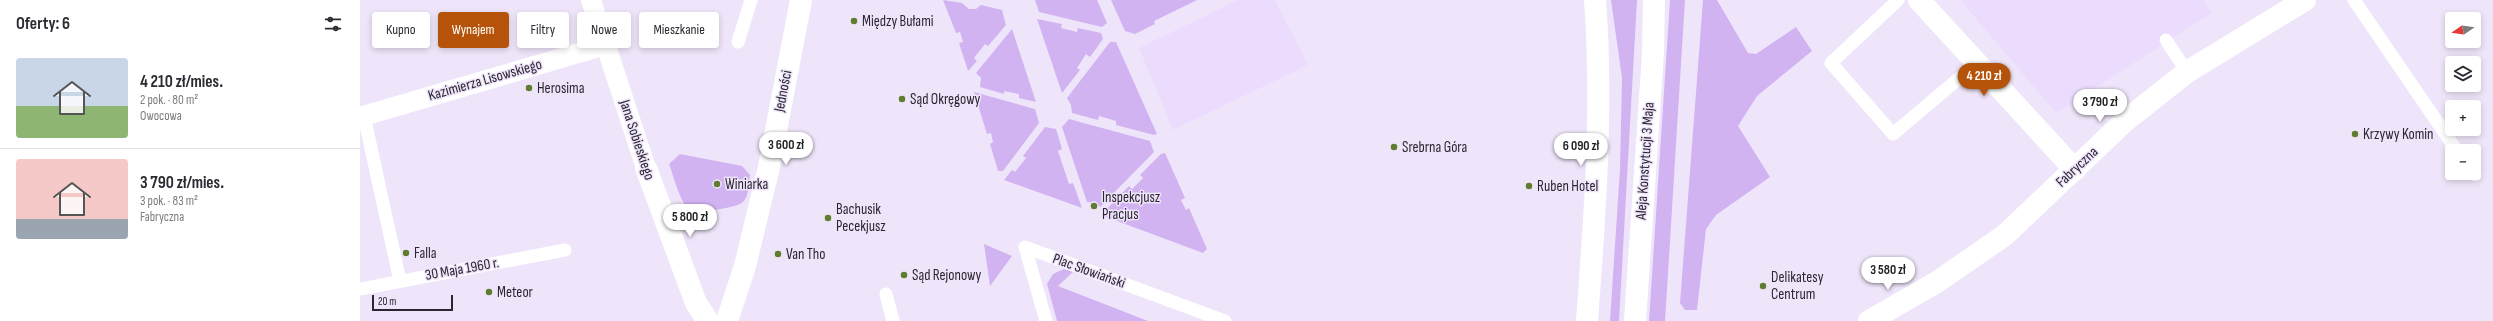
<!DOCTYPE html>
<html lang="pl">
<meta charset="utf-8">
<style>
:root{--surface:#fff;--page:#f7f7f7;--text:#2b2b33;--muted:#7c7c81;--line:#e1e1e2;--accent:#b45309}
body{margin:0;font-family:"Sofia Sans Condensed",sans-serif;background:var(--page);color:var(--text);height:100vh;display:flex;flex-direction:column;font-size:15px;white-space:nowrap}
*{box-sizing:border-box;margin:0}
p{font-size:13px;color:var(--muted)}
.icon{flex:none;width:22px;height:22px;fill:none;stroke:currentColor;stroke-width:2;stroke-linecap:round;stroke-linejoin:round}
.map{position:relative;flex:1;overflow:hidden}
.drawer{display:flex;flex-direction:column;background:var(--surface);width:360px}
.drawer>*{flex:none}
.top-card{position:absolute;left:12px;top:12px;width:380px;height:36px;display:flex;gap:8px}
.needle{width:26px;rotate:257deg}
.buttons{position:absolute;left:2085px;top:12px;display:grid;gap:8px}
.buttons a{display:grid;place-items:center;width:36px;height:36px;border-radius:4px;background:var(--surface);box-shadow:0 2px 6px #0003;font-size:20px}
.scale{position:absolute;left:12px;bottom:10px;width:81px;box-sizing:border-box;padding-left:4px;border:2px solid #2c2632;border-top:0;font-size:11px;line-height:14px;white-space:nowrap;color:#2c2632;-webkit-text-stroke:3px #efe5fa;paint-order:stroke}
.price{position:absolute;translate:-50% -34px;padding:0 9px;border-radius:14px;background:#fff;color:#222;font-size:13px;line-height:26px;filter:drop-shadow(0 1px 2px #0008)}
.price::after{content:'';position:absolute;left:50%;top:24px;width:12px;height:9px;margin-left:-6px;background:inherit;clip-path:polygon(0 0,100% 0,50% 100%)}
.price.current{background:var(--accent);color:#fff}
ul{padding:0;list-style:none}
li{display:flex;align-items:center;gap:12px;height:100px;padding:0 16px}
li+li{border-top:1px solid var(--line)}
li span{display:grid;place-items:center;flex:none;width:112px;height:80px;border-radius:4px;color:#555}
li>.icon{margin-inline-start:auto}
span .icon{width:48px;height:48px;fill:#fffc;stroke-width:1}
li b{font-size:17px}
h2{display:flex;justify-content:space-between;align-items:center;height:48px;padding:0 16px;font-size:17px}
.pill{padding:0 14px;border-radius:4px;background:var(--surface);box-shadow:0 2px 6px #0003;font-size:14px;line-height:36px}
.pill.current{background:var(--accent);color:#fff}
main{display:flex;flex:1;min-height:0}
.map>svg:first-child{display:block}
.built{fill:#ebdcfd}
.green{fill:#d2b3f2}
.lines{fill:none;stroke-linecap:round;stroke-linejoin:round}
.service{stroke:#fff;stroke-width:13}
.pedestrian{stroke:#fff;stroke-width:20}
.minor{stroke:#fff;stroke-width:22}
.tertiary{stroke:#fff;stroke-width:22}
.secondary{stroke:#fff;stroke-width:22}
.poi-dot{fill:#607c31;stroke:#efe5fa;stroke-width:1.5}
.labels{text-anchor:middle;dominant-baseline:central;stroke-width:3;stroke-linejoin:round;paint-order:stroke}
.poi-label{font-size:15px;fill:#2c2632;stroke:#efe5fa;text-anchor:start}
.street-label{font-size:15px;fill:#2c2632;stroke:#efe5fa}
</style>
<main>
<section class="drawer">
<h2>Oferty: 6<svg class="icon" aria-label="filters" viewBox="0 0 24 24"><path d="M4 7h16M4 17h16"/><circle cx="9" cy="7" r="2"/><circle cx="15" cy="17" r="2"/></svg></h2>
<ul>
<li><span style="background:linear-gradient(#c9d6e8 60%,#8fb573 0)"><svg class="icon" aria-label="home" viewBox="0 0 24 24"><path d="M3 11l9-7 9 7M6 9v11h12V9"/></svg></span><div><b>4 210 zł/mies.</b><p>2 pok. · 80 m²</p><p>Owocowa</p></div></li>
<li><span style="background:linear-gradient(#f6c9c9 75%,#9aa5b1 0)"><svg class="icon" aria-label="home" viewBox="0 0 24 24"><path d="M3 11l9-7 9 7M6 9v11h12V9"/></svg></span><div><b>3 790 zł/mies.</b><p>3 pok. · 83 m²</p><p>Fabryczna</p></div></li>
</ul>
</section>
<div class="map">
<svg width="2133" height="321" viewBox="0 0 2133 321">
<rect width="100%" height="100%" fill="#efe5fa"/>
<g class="built">
<polygon points="878,0 915,0 948,65 813,130 779,48"/>
<polygon points="1600,0 1843,0 1852,13 1696,113"/>
</g>
<g class="green">
<polygon points="583,0 602,3 609,9 616,9 621,5 642,10 646,25 628,46 625,44 614,58 617,61 608,71 599,43 603,42 600,32 596,33"/>
<polygon points="675,0 737,0 747,23 742,27 679,12"/>
<polygon points="751,0 837,0 794,21 795,24 775,34 765,31"/>
<polygon points="1251,0 1277,0 1259,321 1250,321 1260,169 1262,78"/>
<polygon points="1310,0 1325,0 1305,321 1289,321"/>
<polygon points="1343,0 1357,0 1388,53 1396,54 1436,27 1452,51 1397,96 1378,126 1410,177 1356,215 1346,229 1337,310 1325,310 1320,303"/>
<polygon points="677,19 702,24 701,28 717,32 718,28 741,33 743,39 730,57 726,54 717,68 720,70 702,93"/>
<polygon points="652,29 676,102 659,98 659,94 644,91 644,94 620,87 621,78 616,73"/>
<polygon points="750,42 756,42 797,134 794,135 756,125 756,121 739,116 738,120 712,113 711,105 707,98"/>
<polygon points="614,92 675,109 679,123 643,171 638,171 630,144 633,142 631,133 627,134"/>
<polygon points="709,119 790,141 794,152 740,207 735,203 727,202 702,127"/>
<polygon points="685,127 696,129 702,149 698,151 709,184 713,183 722,208 644,180 652,170 655,172 666,158 663,156"/>
<polygon points="805,153 825,198 821,200 826,210 829,208 847,249 843,253 741,215 769,186 772,189 783,178 780,175 801,154"/>
<path d="M320,154l62,12 8,9c-1,8 -1,21 -7,27 -6,6 -47,12 -54,7 -9,-6 -16,-35 -20,-45z"/>
<polygon points="624,244 652,256 630,286"/>
<polygon points="704,269 713,272 698,286 788,321 697,321 687,284 693,274"/>
</g>
<g class="lines">
<g class="service">
<polyline points="1538,0 1471,63 1533,134 1616,64"/>
<polyline points="1994,0 2097,151"/>
<polyline points="1806,40 1827,72"/>
<polyline points="378,42 391,0"/>
<polyline points="4,116 40,281"/>
<polyline points="2113,173 2115,175"/>
<polyline points="0,289 205,250"/>
<polyline points="526,294 533,321"/>
<polyline points="686,321 665,247 865,321"/>
</g>
<g class="pedestrian">
<polyline points="231,0 286,168"/>
<polyline points="0,117 246,45"/>
</g>
<g class="minor">
<polyline points="1559,0 1715,170"/>
<polyline points="286,168 336,303 348,321"/>
<polyline points="367,321 385,266 409,167 441,0"/>
</g>
<polyline class="tertiary" points="1509,321 1577,282 1645,235 1765,121 1827,72 1945,0"/>
<g class="secondary">
<path d="M1227,321c8,-107 16,-214 8,-321"/>
<polyline points="1275,321 1293,53 1294,0"/>
</g>
</g>
<g class="poi-dot">
<circle cx="494" cy="21" r="4"/>
<circle cx="169" cy="88" r="4"/>
<circle cx="542" cy="99" r="4"/>
<circle cx="1995" cy="134" r="4"/>
<circle cx="1034" cy="147" r="4"/>
<circle cx="357" cy="184" r="4"/>
<circle cx="1169" cy="186" r="4"/>
<circle cx="734" cy="206" r="4"/>
<circle cx="468" cy="218" r="4"/>
<circle cx="46" cy="253" r="4"/>
<circle cx="418" cy="254" r="4"/>
<circle cx="544" cy="275" r="4"/>
<circle cx="1403" cy="286" r="4"/>
<circle cx="129" cy="292" r="4"/>
</g>
<g class="labels">
<g class="poi-label">
<text x="502" y="21">Między Bułami</text>
<text x="177" y="88">Herosima</text>
<text x="550" y="99">Sąd Okręgowy</text>
<text x="2003" y="134">Krzywy Komin</text>
<text x="1042" y="147">Srebrna Góra</text>
<text x="365" y="184">Winiarka</text>
<text x="1177" y="186">Ruben Hotel</text>
<text x="742" y="197">Inspekcjusz<tspan x="742" dy="17">Pracjus</tspan></text>
<text x="476" y="209">Bachusik<tspan x="476" dy="17">Pecekjusz</tspan></text>
<text x="54" y="253">Falla</text>
<text x="426" y="254">Van Tho</text>
<text x="552" y="275">Sąd Rejonowy</text>
<text x="1411" y="277">Delikatesy<tspan x="1411" dy="17">Centrum</tspan></text>
<text x="137" y="292">Meteor</text>
</g>
<g class="street-label">
<text transform="translate(125 80) rotate(-16)">Kazimierza Lisowskiego</text>
<text transform="translate(423 91) rotate(-79)">Jedności</text>
<text transform="translate(277 140) rotate(72)">Jana Sobieskiego</text>
<text transform="translate(1285 161) rotate(-86)">Aleja Konstytucji 3 Maja</text>
<text transform="translate(1717 167) rotate(-43)">Fabryczna</text>
<text transform="translate(102 269) rotate(-10)">30 Maja 1960 r.</text>
<text transform="translate(729 271) rotate(20)">Plac Słowiański</text>
</g>
</g>
</svg>
<div class="buttons">
<a><svg class="needle" viewBox="-14 -14 28 28"><path d="M0-13l5 13h-10z" fill="#e53935"/><path d="M0 13l5-13h-10z" fill="#7c7c81"/></svg></a>
<a><svg class="icon" aria-label="layers" viewBox="0 0 24 24"><path d="M12 4l9 5-9 5-9-5zM3 14l9 5 9-5"/></svg></a>
<a>+</a>
<a>−</a>
</div>
<div class="scale">20 m</div>
<b class="price current" style="left:1624px;top:97px">4 210 zł</b>
<b class="price" style="left:1740px;top:123px">3 790 zł</b>
<b class="price" style="left:426px;top:166px">3 600 zł</b>
<b class="price" style="left:1221px;top:167px">6 090 zł</b>
<b class="price" style="left:330px;top:238px">5 800 zł</b>
<b class="price" style="left:1528px;top:291px">3 580 zł</b>
<div class="top-card">
<a class="pill">Kupno</a>
<a class="pill current">Wynajem</a>
<a class="pill">Filtry</a>
<a class="pill">Nowe</a>
<a class="pill">Mieszkanie</a>
</div>
</div>
</main>
